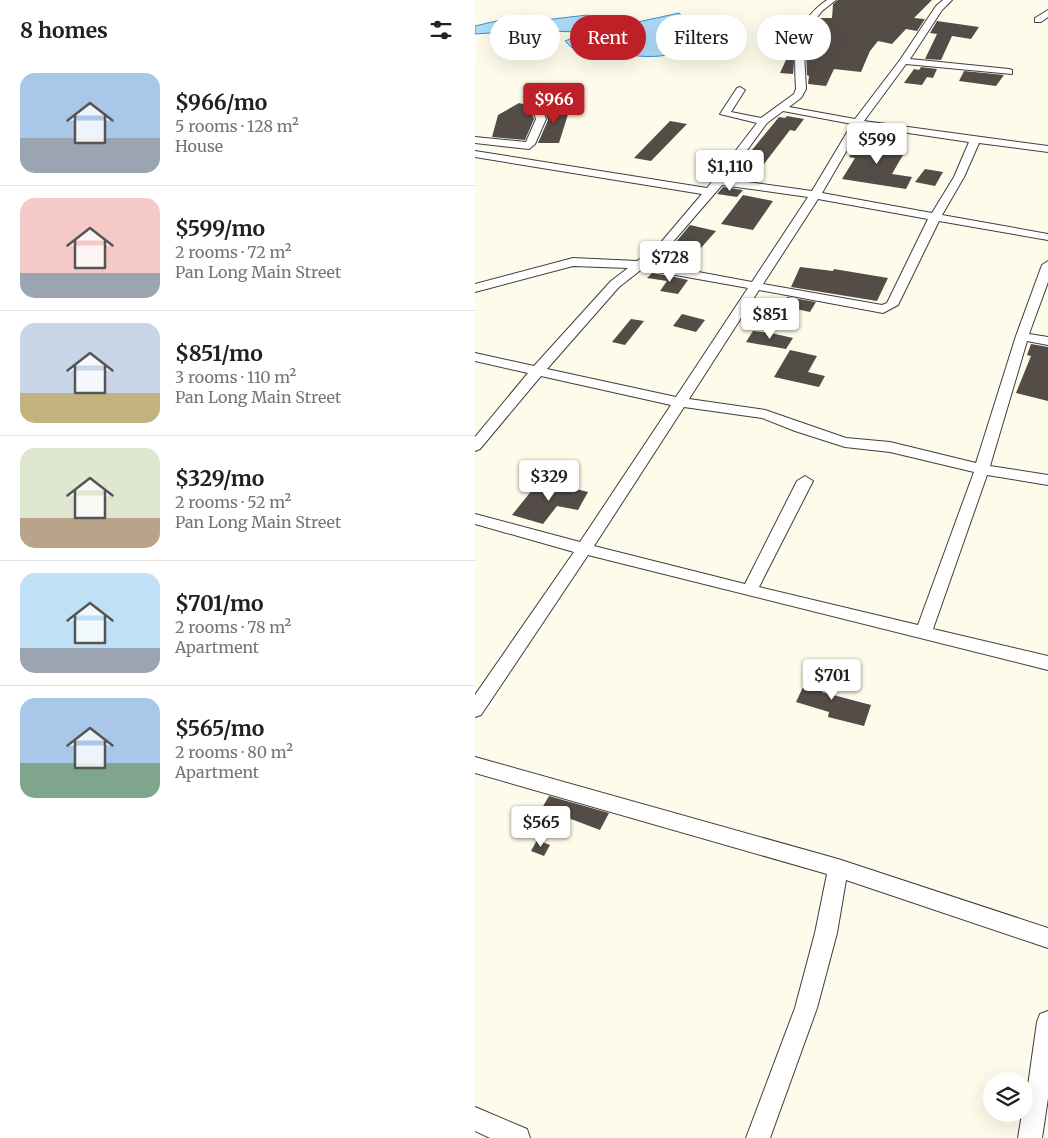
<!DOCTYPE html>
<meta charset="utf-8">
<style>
:root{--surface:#fff;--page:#f6f6f6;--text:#202124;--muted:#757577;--line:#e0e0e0;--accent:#bf2028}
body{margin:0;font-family:Merriweather,serif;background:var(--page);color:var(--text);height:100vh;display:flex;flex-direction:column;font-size:19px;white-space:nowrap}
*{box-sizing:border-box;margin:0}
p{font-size:16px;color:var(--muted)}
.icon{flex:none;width:28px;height:28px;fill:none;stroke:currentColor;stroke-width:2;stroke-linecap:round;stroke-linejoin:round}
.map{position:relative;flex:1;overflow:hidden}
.side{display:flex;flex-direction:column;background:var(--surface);width:475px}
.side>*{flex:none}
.guide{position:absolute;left:15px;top:15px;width:475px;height:45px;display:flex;gap:10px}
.controls{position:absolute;left:508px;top:1072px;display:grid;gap:10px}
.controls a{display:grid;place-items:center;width:50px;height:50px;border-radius:50%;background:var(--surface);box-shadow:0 5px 20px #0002;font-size:25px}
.price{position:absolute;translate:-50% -42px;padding:0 11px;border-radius:5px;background:#fff;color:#222;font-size:16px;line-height:32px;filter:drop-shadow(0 1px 2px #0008)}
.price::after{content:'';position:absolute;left:50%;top:30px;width:15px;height:11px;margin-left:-8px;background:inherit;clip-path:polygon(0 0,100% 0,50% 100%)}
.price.on{background:var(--accent);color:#fff}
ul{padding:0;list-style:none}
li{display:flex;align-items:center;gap:15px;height:125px;padding:0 20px}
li+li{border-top:1px solid var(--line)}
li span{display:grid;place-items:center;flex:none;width:140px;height:100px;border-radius:15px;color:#555}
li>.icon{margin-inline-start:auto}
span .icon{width:60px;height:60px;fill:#fffc;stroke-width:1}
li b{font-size:21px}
h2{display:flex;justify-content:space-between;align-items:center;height:60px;padding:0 20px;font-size:21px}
.chip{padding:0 18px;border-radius:22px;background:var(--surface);box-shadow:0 5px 20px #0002;font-size:18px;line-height:45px}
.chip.on{background:var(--accent);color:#fff}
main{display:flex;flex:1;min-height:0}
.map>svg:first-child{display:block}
.water{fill:#addcf8;stroke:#3192d1}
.building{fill:#544c47}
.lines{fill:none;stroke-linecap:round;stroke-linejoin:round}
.minor-casing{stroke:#3e3e3e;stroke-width:2}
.minor{fill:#fff;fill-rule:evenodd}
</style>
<main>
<section class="side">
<h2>8 homes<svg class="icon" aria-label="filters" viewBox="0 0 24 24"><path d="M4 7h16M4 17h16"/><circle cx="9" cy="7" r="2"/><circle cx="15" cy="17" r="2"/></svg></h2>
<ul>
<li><span style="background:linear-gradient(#a9c7e8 65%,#9aa5b1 0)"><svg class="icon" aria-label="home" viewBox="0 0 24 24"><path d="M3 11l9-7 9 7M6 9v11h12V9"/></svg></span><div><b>$966/mo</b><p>5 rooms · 128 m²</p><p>House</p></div></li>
<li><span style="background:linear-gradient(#f6c9c9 75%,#9aa5b1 0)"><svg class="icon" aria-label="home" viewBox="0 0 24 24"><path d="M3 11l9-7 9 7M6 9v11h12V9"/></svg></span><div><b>$599/mo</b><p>2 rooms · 72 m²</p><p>Pan Long Main Street</p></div></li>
<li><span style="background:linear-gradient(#c9d6e8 70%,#c2b280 0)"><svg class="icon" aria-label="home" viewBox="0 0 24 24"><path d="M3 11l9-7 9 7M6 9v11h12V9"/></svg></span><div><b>$851/mo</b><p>3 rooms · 110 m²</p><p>Pan Long Main Street</p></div></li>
<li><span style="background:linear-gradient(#dfe7d0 70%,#b9a48a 0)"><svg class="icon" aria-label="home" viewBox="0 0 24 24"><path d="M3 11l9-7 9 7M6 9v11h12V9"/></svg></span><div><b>$329/mo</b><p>2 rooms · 52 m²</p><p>Pan Long Main Street</p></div></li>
<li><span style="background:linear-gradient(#bfe0f5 75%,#9aa5b1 0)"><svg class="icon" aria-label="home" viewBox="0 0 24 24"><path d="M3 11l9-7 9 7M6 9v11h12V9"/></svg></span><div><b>$701/mo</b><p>2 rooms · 78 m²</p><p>Apartment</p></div></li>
<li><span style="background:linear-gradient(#a9c7e8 65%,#7fa58c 0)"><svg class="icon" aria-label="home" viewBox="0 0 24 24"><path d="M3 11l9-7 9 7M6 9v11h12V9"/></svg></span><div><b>$565/mo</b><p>2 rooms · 80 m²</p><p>Apartment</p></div></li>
</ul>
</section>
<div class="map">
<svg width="573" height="1138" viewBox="0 0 573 1138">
<rect width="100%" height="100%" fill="#fffbea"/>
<path class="water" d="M204,13l23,29c-50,28 -79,7 -130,6l-7,-7 22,-9 -52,-1 -11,3 -20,-2 -29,2v-8l30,-7 31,2 51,-6 22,7 20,2z"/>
<g class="building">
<polygon points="363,0 457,0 439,18 450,19 442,31 431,29 417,44 403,41 395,51 386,72 359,69 351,86 333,84 334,76 332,75 331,53 339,25 344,18 357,18 358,4"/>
<polygon points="298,19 330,19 321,39 318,74 305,73 315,51 286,37"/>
<polygon points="462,21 504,27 496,39 477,36 466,60 450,59 462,34 455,33"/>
<polygon points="446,67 462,69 458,78 452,77 447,85 429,83 439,69 444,70"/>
<polygon points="489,71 529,75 521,86 484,81"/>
<polygon points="44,103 59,107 56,111 59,119 50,140 17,137 23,115"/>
<polygon points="74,108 95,108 84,143 63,143 73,120 70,112"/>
<polygon points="312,116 329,119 320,131 315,130 276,181 254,178 304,117 310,118"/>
<polygon points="195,121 212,124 176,161 159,158"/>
<polygon points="385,140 432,148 417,174 437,177 431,189 367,179 380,158 374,157"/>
<polygon points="450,169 468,172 460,186 440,182"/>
<polygon points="248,187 268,190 262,197 242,194"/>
<polygon points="268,195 298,201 278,230 246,224"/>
<polygon points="215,225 241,231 209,267 187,263 207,244 200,243"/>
<polygon points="325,267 358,271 359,269 413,278 402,301 316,287"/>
<polygon points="177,273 200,277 213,280 203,294 185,291 192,281 172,278"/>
<polygon points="312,297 341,302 335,312 307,306"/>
<polygon points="207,314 230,320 221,332 198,326"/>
<polygon points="156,319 169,321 150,345 137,342"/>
<polygon points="278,331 296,333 318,338 311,349 271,342"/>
<polygon points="556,344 573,347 573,401 541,393 556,356 552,355"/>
<polygon points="315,350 342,356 333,372 350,376 344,387 299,377"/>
<polygon points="78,483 113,492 103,510 82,506 68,524 37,515 62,484 75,487"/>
<polygon points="337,668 353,673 347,692 396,705 389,726 353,717 354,712 321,702"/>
<polygon points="74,796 134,813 125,830 67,808"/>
<polygon points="62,840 75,845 69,856 56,851"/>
</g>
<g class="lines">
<g class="minor-casing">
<g id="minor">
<path d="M352,0h9l-14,11 -10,13 -8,29 2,36 -5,9 -12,9 66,12 45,-59 36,-54 7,-6h9l-10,10 -32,49 99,10 3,1v4l-106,-10 -42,57 184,25v6l-69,-9 -15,34 -22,38 106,19v6l-109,-19 -41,84 -15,8 -124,-23 -70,109 76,11 81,28 44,4 86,21 40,-127 26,-71 6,-4v21l-19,52 19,3v8l-21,-4 -37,125 58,9v10l-61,-10 -54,154 115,27v14l-460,-115 -107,160 -6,2v-22l99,-143 -99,-28v-10l105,28 91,-137 -130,-29 -61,73 -5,2v-14l53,-64 -53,-12v-8l59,13 77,-85 17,-13 -55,-2 -98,26v-8l98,-26 64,3 20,-14 45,-53 -227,-37v-6l232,37 50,-65 -37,-9 17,-26 3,-1 5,3 -14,22 30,6 33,-24 2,-5c-2,-36 -3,-66 31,-89zM308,111l69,13 -40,67 -86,-12 41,-56zM386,126l108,16 -15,35 -22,36 -110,-20zM247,185l86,12 -56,85 -102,-19 15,-12zM343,199l110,20 -41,84 -5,2 -119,-21zM167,269l106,19 -72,109 -129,-28 72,-82zM209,407l78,11 33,13 50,16 45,5 84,20 -56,153 -159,-38 54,-106 -8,-5 -8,5 -52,103 -151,-38z"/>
<polygon points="573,10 573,17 566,22 560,22 560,18"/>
<polygon points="73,99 78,102 68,111 71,119 60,144 54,149 0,143 0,137 51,142 61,119 58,110"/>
<polygon points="0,757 363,859 573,928 573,948 371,880 362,933 342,1008 295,1138 271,1138 320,1008 340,933 352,874 0,773"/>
<polygon points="573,1011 573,1098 567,1138 543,1138 547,1114 549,1114 562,1022 565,1014"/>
<polygon points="0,1107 52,1129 55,1138 15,1138 0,1131"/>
</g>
</g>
<use href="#minor" class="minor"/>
</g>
</svg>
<div class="controls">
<a><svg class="icon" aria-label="layers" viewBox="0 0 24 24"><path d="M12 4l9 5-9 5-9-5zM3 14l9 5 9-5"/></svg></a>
</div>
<b class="price on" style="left:79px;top:125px">$966</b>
<b class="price" style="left:402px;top:165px">$599</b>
<b class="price" style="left:255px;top:192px">$1,110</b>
<b class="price" style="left:195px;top:283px">$728</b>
<b class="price" style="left:295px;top:340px">$851</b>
<b class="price" style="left:74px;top:502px">$329</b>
<b class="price" style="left:357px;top:701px">$701</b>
<b class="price" style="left:66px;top:848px">$565</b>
<div class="guide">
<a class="chip">Buy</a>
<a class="chip on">Rent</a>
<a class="chip">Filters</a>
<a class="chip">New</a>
</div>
</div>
</main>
